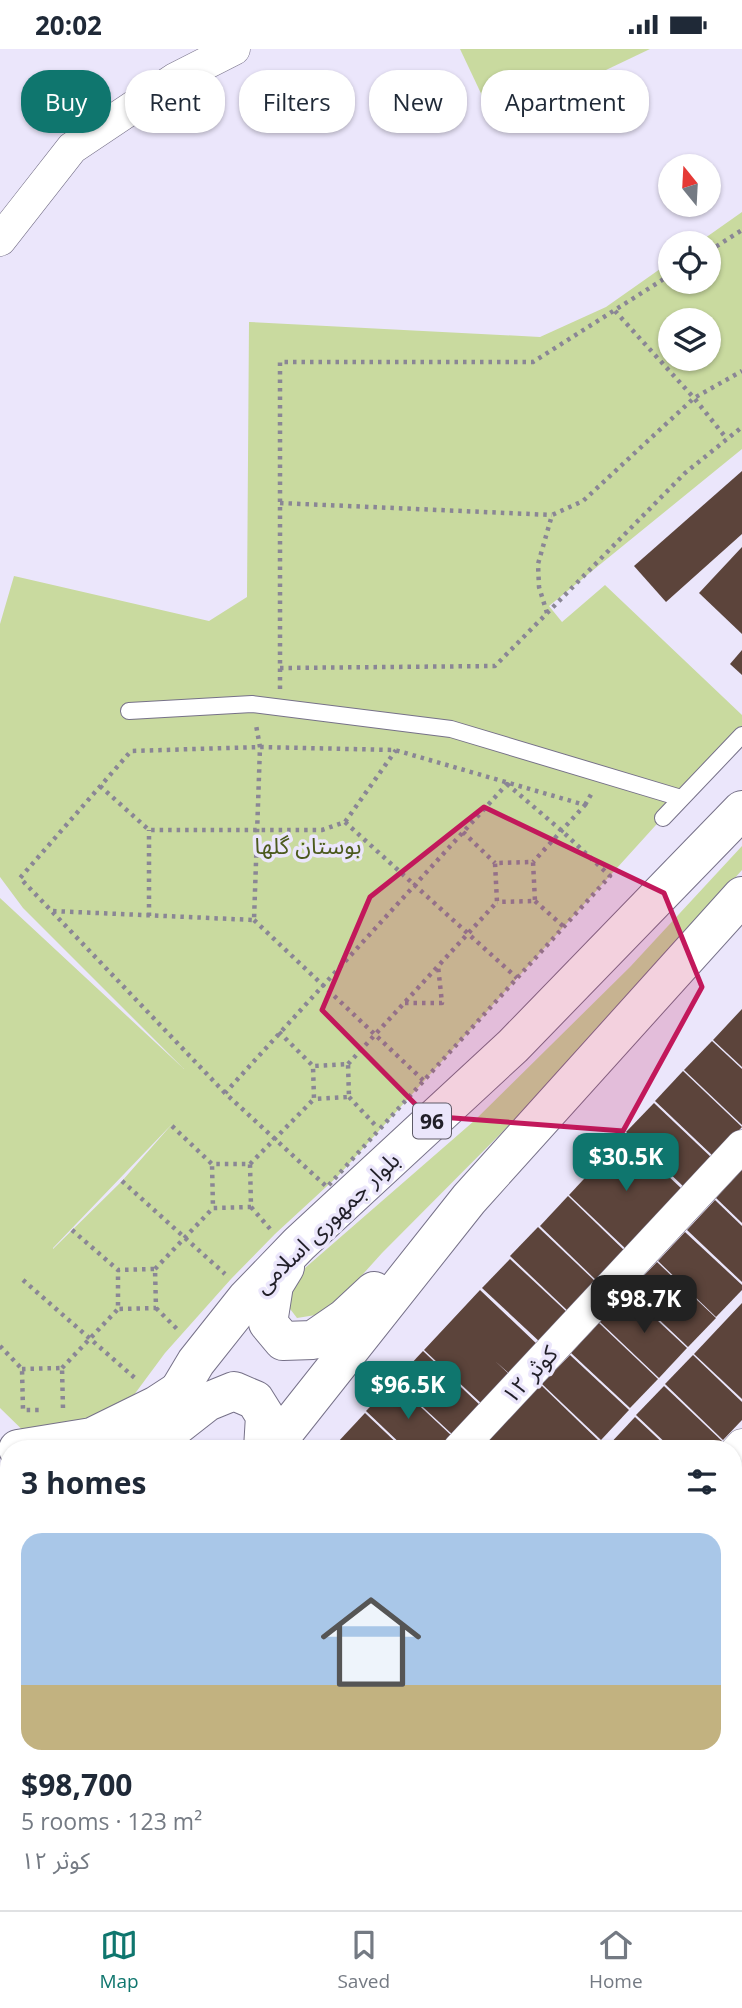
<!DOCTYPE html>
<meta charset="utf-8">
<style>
:root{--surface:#fff;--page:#f2f2f3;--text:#1f2937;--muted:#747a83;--line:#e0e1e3;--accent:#0f766e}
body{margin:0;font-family:"Open Sans","Noto Sans Arabic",sans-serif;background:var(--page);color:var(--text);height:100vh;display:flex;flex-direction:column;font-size:26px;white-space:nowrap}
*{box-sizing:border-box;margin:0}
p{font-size:23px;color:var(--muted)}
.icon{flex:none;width:38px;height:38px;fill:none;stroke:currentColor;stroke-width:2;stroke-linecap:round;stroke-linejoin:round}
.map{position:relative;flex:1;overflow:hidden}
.panel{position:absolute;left:0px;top:1391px;width:742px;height:471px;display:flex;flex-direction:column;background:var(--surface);border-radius:28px 28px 0 0;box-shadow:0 2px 5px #0004}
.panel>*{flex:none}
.guide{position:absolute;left:21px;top:21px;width:700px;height:63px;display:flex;gap:14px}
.needle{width:46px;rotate:342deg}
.tools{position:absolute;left:658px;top:105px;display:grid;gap:14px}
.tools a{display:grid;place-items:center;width:63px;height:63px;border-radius:50%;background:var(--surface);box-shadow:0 2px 5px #0004;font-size:35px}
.price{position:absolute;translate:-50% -60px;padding:0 16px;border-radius:14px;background:var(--accent);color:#fff;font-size:23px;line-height:46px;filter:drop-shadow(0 2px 4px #0008)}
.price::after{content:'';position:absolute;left:50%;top:42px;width:21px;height:16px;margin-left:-10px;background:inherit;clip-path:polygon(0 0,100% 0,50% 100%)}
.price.selected{background:#222;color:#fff}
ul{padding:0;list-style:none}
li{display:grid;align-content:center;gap:14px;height:371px;padding:0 21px}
li span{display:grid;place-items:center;height:217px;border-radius:21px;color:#555}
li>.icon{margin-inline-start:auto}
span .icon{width:126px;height:126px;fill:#fffc;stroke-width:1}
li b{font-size:30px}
h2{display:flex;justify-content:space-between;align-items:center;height:84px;padding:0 21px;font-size:30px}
.chip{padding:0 24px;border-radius:28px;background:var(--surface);box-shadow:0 2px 5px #0004;font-size:24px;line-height:63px}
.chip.selected{background:var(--accent);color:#fff}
.status{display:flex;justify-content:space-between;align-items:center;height:49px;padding:0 35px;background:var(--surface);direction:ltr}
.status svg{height:19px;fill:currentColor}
.menu{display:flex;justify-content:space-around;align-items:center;height:98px;border-top:2px solid var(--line);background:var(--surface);font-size:19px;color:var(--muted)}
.menu a{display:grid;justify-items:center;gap:4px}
.menu .selected{color:var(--accent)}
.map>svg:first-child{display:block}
.green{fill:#c9da9f;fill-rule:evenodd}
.building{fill:#5c443b}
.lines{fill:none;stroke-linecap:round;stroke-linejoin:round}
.service-casing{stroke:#767188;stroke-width:18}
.minor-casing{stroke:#767188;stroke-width:33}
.tertiary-casing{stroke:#767188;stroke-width:40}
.primary-casing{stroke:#767188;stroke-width:40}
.path{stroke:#8a8695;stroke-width:4.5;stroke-dasharray:3.5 5;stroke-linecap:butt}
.service{stroke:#fff;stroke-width:16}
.minor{stroke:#fff;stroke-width:32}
.tertiary{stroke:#fff;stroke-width:38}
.primary{stroke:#fff;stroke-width:38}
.marked{fill:#c2185b;fill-opacity:0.2;stroke:#c2185b;stroke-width:5;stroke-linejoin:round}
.labels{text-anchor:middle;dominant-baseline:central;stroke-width:7;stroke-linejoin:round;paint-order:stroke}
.shield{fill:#ebe6fb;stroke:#5e5b67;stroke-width:2}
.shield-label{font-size:21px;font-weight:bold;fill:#211f28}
.park-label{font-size:23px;fill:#4c5a1d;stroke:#ebe6fb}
.street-label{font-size:23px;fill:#211f28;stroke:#ebe6fb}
</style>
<div class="status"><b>20:02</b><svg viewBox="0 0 49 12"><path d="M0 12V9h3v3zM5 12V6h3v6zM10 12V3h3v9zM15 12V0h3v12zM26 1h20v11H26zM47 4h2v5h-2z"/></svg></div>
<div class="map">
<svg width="742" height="1861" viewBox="0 0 742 1861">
<rect width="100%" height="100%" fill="#ebe6fb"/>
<g class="green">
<polygon points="460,0 650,0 495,74"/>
<path d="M742,163v237l-193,157 13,16 43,-37 137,130v15l-404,446 -63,58 -44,45 -66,74 -57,77 -66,19 -42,-41v-510l184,171 -161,-161 -23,-31v-253l14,-48 195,45 38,-24 2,-275 291,15 66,-30 64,-45v20h39v-39h-11zM670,271h39v39h-39zM173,1074l-51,58 -69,68v-1z"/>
<polygon points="742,797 742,821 532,1053 382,1204 328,1264 297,1269 284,1252 297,1226 474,1072 630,918"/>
</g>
<g class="building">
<polygon points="742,422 742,485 666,553 634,517"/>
<polygon points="742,498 742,585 699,544"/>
<polygon points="742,601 742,626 730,615"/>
<polygon points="742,960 742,1018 713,991"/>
<polygon points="712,992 742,1020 742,1076 684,1021"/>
<polygon points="683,1022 742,1078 714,1108 655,1052"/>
<polygon points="654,1054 713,1110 685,1139 626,1083"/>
<polygon points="625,1086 684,1142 628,1202 569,1146"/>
<polygon points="742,1121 742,1174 716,1149"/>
<polygon points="568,1147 626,1203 598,1233 540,1177"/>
<polygon points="715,1151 742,1177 742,1233 687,1181"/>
<polygon points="538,1178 597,1234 569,1263 510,1207"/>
<polygon points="685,1183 742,1236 742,1241 716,1268 658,1212"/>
<polygon points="510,1210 569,1265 541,1294 482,1239"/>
<polygon points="657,1213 716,1269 688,1298 629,1242"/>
<polygon points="480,1241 539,1297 511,1326 495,1312 511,1327 483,1356 424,1301"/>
<polygon points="628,1244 687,1299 659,1329 600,1273"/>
<polygon points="742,1254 742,1350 694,1305"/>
<polygon points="599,1274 658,1330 630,1359 571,1304"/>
<polygon points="423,1302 482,1358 454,1387 395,1332"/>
<polygon points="570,1306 629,1361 601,1391 542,1335"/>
<polygon points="693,1306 742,1353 742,1371 723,1391 665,1335"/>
<polygon points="394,1333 453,1388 442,1400 406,1400 366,1362"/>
<polygon points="541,1336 599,1392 592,1400 488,1400 484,1396"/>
<polygon points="664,1337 722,1392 715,1400 672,1400 636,1366"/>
<polygon points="365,1364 403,1400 344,1400 337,1394"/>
<polygon points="635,1368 669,1400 610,1400 607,1398"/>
<polygon points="742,1582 742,1621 736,1623 737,1627 733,1628 733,1584"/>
<polygon points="733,1726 741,1756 733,1757"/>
<polygon points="9,1744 9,1784 0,1776 0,1753"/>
<polygon points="0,1778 9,1787 9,1842 0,1834"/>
<polygon points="0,1836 9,1844 9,1853 17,1853 10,1861 0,1861"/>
<polygon points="63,1853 152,1853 161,1861 55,1861"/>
<polygon points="155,1853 174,1853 166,1861 164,1861"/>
<polygon points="181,1853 218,1853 226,1861 173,1861"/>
<polygon points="221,1853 280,1853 286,1859 284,1861 229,1861"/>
</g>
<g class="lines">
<g class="service-casing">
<g id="service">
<polyline points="129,662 252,655 451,680 681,749"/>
<polyline points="663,769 742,686"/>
</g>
</g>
<g class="minor-casing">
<g id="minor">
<polyline points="0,191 72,99 175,30 234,0"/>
<polyline points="459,1400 742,1097"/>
<polyline points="733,1406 742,1396"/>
<polyline points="0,1491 9,1481"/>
<polyline points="733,1535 742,1537"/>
<polyline points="733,1685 742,1683"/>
<polyline points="733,1818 742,1816"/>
<polyline points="481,1853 511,1861"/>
<polyline points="32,1861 39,1853"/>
<polyline points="316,1861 323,1853"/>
<polyline points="550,1861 583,1853"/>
</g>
</g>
<g class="tertiary-casing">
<polyline id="tertiary" points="18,1400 92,1388 157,1356 180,1341"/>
</g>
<g class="primary-casing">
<g id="primary">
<polyline points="285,1218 274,1236 268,1274 283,1292 313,1291 345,1269 374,1242"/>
<polyline points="161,1389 207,1353 234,1342 255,1351 265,1367 263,1400"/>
<polyline points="144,1400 196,1313 246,1250 299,1195 513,997 742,761"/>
<polyline points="271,1400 469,1150 742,847"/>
<polyline points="0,1565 9,1556"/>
<polyline points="0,1649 9,1641"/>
</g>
</g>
<g class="path">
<polyline points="709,202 742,181"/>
<polyline points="615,262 694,349 727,390"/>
<polyline points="280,454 552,466"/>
<polyline points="547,564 539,538 538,515 552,466 583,452 694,349 742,322"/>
<polyline points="280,619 495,617 685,424 742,378"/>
<polyline points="280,640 280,313 533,313 670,226"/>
<polygon points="507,735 562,782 610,827 327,1138 225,1044"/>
<polyline points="100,737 149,781 322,781 345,773 396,701"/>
<polyline points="585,756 593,742"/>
<polyline points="345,773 517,929"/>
<polyline points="463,783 495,814"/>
<polyline points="535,852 564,878"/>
<polyline points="53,862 254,871 260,698 256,676"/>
<polyline points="149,867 149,781"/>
<polyline points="254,871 424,1032"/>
<polyline points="405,954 442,954 438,917"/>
<polyline points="279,983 313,1017 314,1050 349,1048 348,1015 313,1017"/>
<polyline points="348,1015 497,853 495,814 533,813 535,852 497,853"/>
<polyline points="225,1044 20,829 131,702 260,698 395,701 585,756 533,813"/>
<polyline points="349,1048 377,1078"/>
<polyline points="172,1077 212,1115 250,1115 251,1158 213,1159 212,1115"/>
<polyline points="250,1115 314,1050"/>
<polyline points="122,1132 225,1225"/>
<polyline points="251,1158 271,1181"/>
<polyline points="72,1181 118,1221 155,1220 156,1259 118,1260 118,1221"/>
<polyline points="155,1220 213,1159"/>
<polyline points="23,1231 136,1330"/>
<polyline points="156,1259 180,1283"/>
<polyline points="0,1297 22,1320 23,1361 39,1361"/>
<polyline points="62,1319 118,1260"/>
<polyline points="22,1320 62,1319 63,1360 61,1360"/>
</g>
<use href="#service" class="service"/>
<use href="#minor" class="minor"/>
<use href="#tertiary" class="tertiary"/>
<use href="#primary" class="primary"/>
</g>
<path class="marked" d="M484,758l180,86 38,94 -79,144 -196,-15 -105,-106 48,-113z"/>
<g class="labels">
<rect class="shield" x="413" y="1054.5" width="38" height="35" rx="5"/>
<g class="shield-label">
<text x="432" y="1072">96</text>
</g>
<g class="park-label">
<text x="308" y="796">بوستان گلها</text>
</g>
<g class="street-label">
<text transform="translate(326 1173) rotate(-44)">بلوار جمهوری اسلامی</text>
<text transform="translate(529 1325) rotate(-47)">کوثر ۱۲</text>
</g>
</g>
</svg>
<div class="tools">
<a><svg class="needle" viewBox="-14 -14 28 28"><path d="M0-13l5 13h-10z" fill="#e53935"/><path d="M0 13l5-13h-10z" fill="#747a83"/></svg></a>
<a><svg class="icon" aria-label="locate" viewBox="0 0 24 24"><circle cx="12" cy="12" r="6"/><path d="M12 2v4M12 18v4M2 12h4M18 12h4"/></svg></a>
<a><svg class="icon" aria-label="layers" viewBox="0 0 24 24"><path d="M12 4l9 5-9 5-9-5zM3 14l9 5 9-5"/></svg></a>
</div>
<b class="price" style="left:626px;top:1144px">$30.5K</b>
<b class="price selected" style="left:644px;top:1286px">$98.7K</b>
<b class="price" style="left:408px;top:1372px">$96.5K</b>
<div class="guide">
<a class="chip selected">Buy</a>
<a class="chip">Rent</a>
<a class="chip">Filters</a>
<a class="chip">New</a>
<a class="chip">Apartment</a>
</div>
<section class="panel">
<h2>3 homes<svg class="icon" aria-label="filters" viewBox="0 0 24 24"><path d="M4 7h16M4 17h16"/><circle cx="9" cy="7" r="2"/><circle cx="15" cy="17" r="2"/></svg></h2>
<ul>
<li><span style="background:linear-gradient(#a9c7e8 70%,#c2b280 0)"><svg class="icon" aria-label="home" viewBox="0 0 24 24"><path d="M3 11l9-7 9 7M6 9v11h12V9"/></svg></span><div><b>$98,700</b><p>5 rooms · 123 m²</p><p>کوثر ۱۲</p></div></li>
</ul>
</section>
</div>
<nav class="menu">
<a class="selected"><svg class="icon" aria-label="map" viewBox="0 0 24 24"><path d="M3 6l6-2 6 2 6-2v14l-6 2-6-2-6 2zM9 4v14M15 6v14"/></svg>Map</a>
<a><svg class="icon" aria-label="saved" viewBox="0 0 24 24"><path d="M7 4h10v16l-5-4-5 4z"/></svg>Saved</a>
<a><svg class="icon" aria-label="home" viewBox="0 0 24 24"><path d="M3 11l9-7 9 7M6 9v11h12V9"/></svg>Home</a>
</nav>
